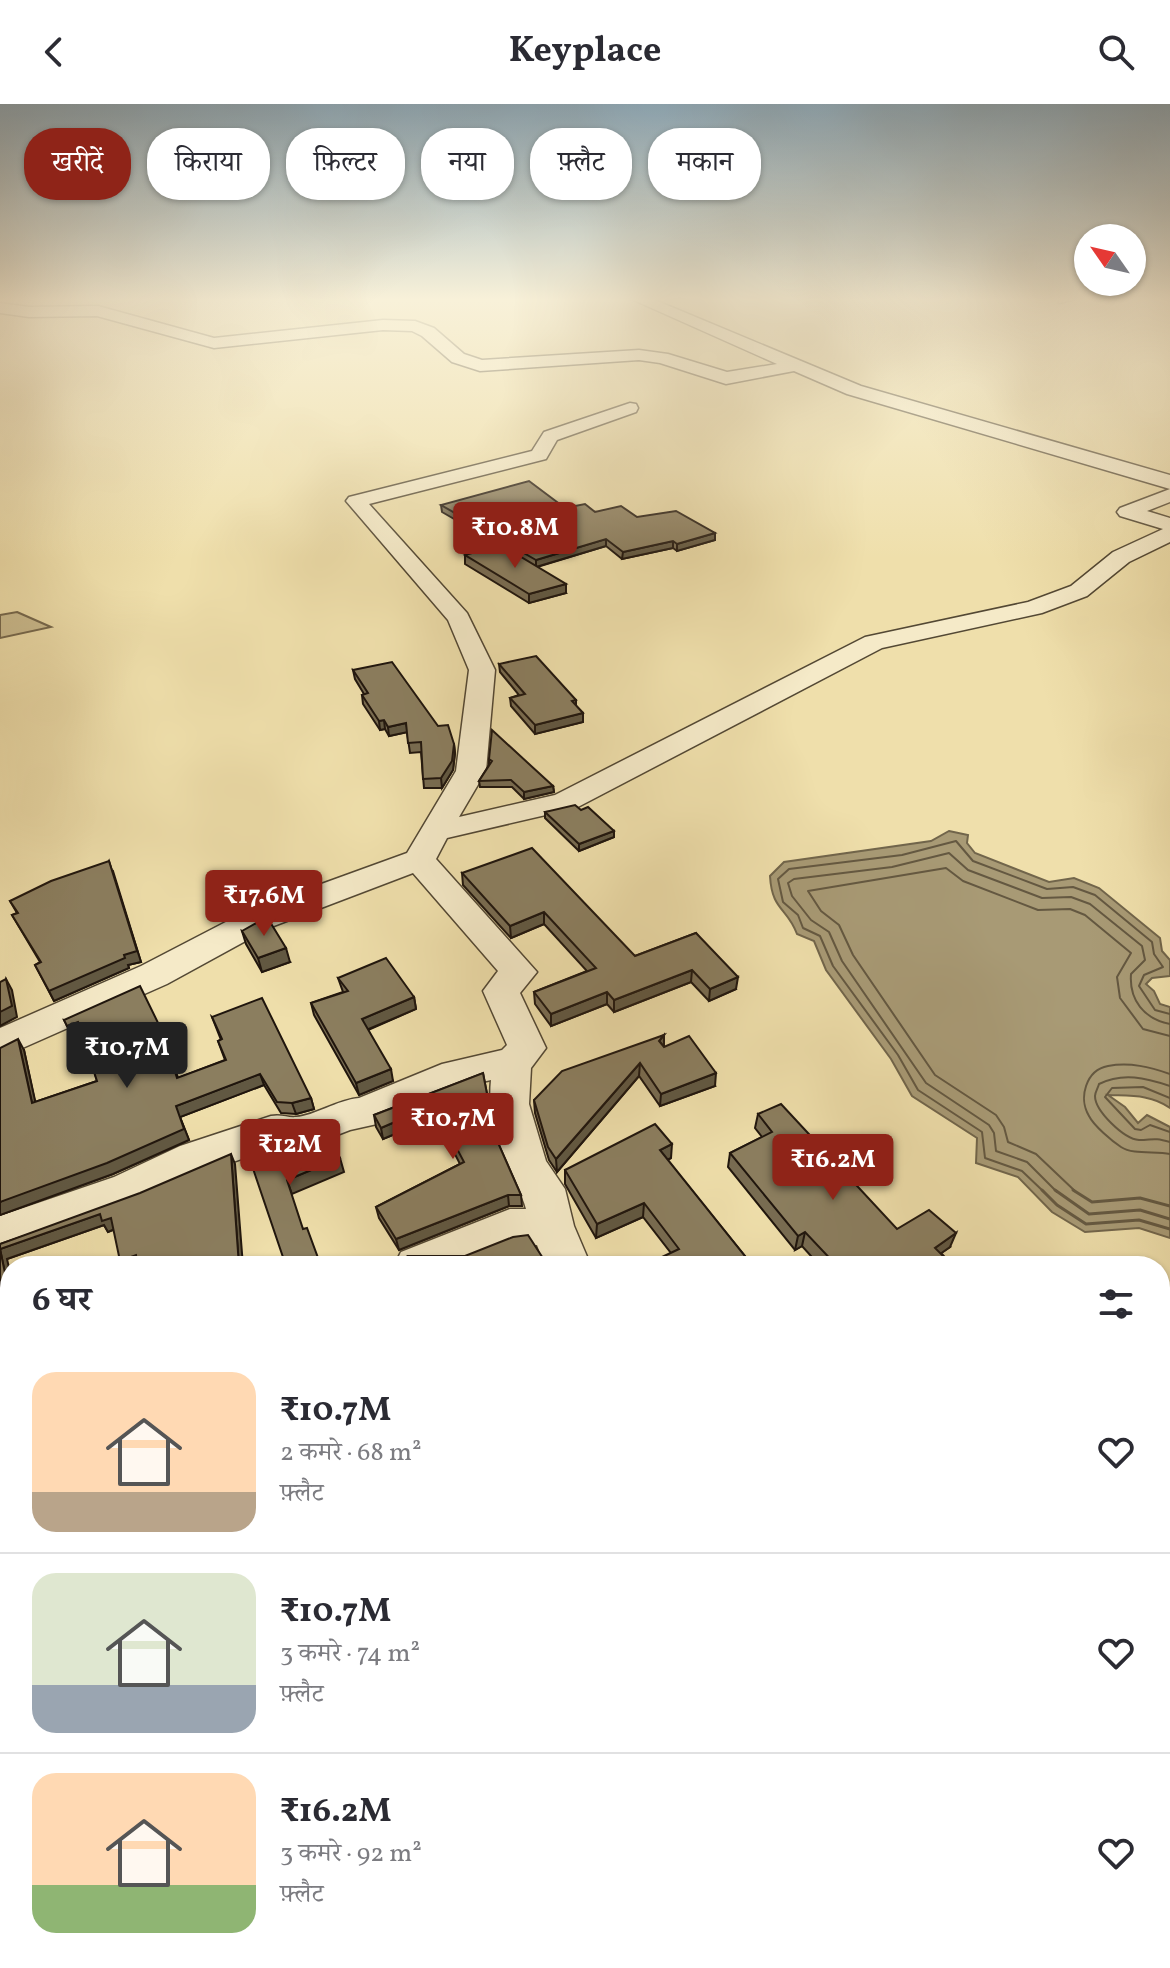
<!DOCTYPE html>
<html lang="hi">
<meta charset="utf-8">
<style>
:root{--surface:#fff;--page:#f2f2f3;--text:#2b2b33;--muted:#7c7c81;--line:#e1e1e2;--accent:#8f2418}
body{margin:0;font-family:Vollkorn,"Noto Serif Devanagari",serif;background:var(--page);color:var(--text);height:100vh;display:flex;flex-direction:column;font-size:30px;white-space:nowrap}
*{box-sizing:border-box;margin:0}
p{font-size:26px;color:var(--muted)}
.icon{flex:none;width:44px;height:44px;fill:none;stroke:currentColor;stroke-width:2;stroke-linecap:round;stroke-linejoin:round}
.map{position:relative;flex:1;overflow:hidden}
.side{position:absolute;left:0px;top:1152px;width:1170px;height:712px;display:flex;flex-direction:column;background:var(--surface);border-radius:32px 32px 0 0;box-shadow:0 2px 6px #0004}
.side>*{flex:none}
.guide{position:absolute;left:24px;top:24px;width:1122px;height:72px;display:flex;gap:16px}
.needle{width:52px;rotate:304deg}
.buttons{position:absolute;left:1074px;top:120px;display:grid;gap:16px}
.buttons a{display:grid;place-items:center;width:72px;height:72px;border-radius:50%;background:var(--surface);box-shadow:0 2px 6px #0004;font-size:40px}
.price{position:absolute;translate:-50% -68px;padding:0 18px;border-radius:8px;background:var(--accent);color:#fff;font-size:26px;line-height:52px;filter:drop-shadow(0 2px 4px #0008)}
.price::after{content:'';position:absolute;left:50%;top:48px;width:24px;height:18px;margin-left:-12px;background:inherit;clip-path:polygon(0 0,100% 0,50% 100%)}
.price.active{background:#222;color:#fff}
ul{padding:0;list-style:none}
li{display:flex;align-items:center;gap:24px;height:200px;padding:0 32px}
li+li{border-top:2px solid var(--line)}
li span{display:grid;place-items:center;flex:none;width:224px;height:160px;border-radius:24px;color:#555}
li>.icon{margin-inline-start:auto}
span .icon{width:96px;height:96px;fill:#fffc;stroke-width:1}
li b{font-size:34px}
h2{display:flex;justify-content:space-between;align-items:center;height:96px;padding:0 32px;font-size:34px}
.tag{padding:0 28px;border-radius:32px;background:var(--surface);box-shadow:0 2px 6px #0004;font-size:28px;line-height:72px}
.tag.active{background:var(--accent);color:#fff}
header{display:flex;justify-content:space-between;align-items:center;height:104px;padding:0 32px;background:var(--surface);font-size:36px;font-weight:700}
.map>svg:first-child{display:block}
.green{fill:#ccbd90;stroke:#76694e;stroke-width:2}
.water{fill:#a89a75;stroke:#71654b;stroke-width:2}
.lines{fill:none;stroke-linecap:round;stroke-linejoin:round}
.shore-far1{stroke:#645841;stroke-width:2}
.shore{stroke:#645841;stroke-width:3}
.minor-casing{stroke:#534834;stroke-width:3}
.tertiary-casing{stroke:#534834;stroke-width:3}
.minor{fill:#f5eac8;fill-rule:evenodd}
.tertiary{fill:#f5eac8;fill-rule:evenodd}
.wall{fill:#786c52;stroke:#1f150d;stroke-width:2}
.shaded-wall{fill:#615842;stroke:#1f150d;stroke-width:2}
.building{fill:#8b7e5f;stroke:#1f150d;stroke-width:2}
</style>
<header><svg class="icon" aria-label="back" viewBox="0 0 24 24"><path d="M15 5l-7 7 7 7"/></svg>Keyplace<svg class="icon" aria-label="search" viewBox="0 0 24 24"><circle cx="10" cy="10" r="6"/><path d="M15 15l6 6"/></svg></header>
<div class="map">
<svg width="1170" height="1864" viewBox="0 0 1170 1864">
<rect width="100%" height="100%" fill="#efdfab"/>
<filter id="stains"><feTurbulence type="fractalNoise" baseFrequency=".0025" numOctaves="4"/><feColorMatrix values="0 0 0 0 .2 0 0 0 0 .09 0 0 0 0 .02 0 0 0 .5 -.17"/></filter>
<radialGradient id="worn" r=".72"><stop offset=".6" stop-color="#630" stop-opacity="0"/><stop offset="1" stop-color="#630" stop-opacity=".3"/></radialGradient>
<polygon class="green" points="17,508 51,523 0,534 0,511"/>
<path class="water" d="M949,727l19,4 -1,8 8,10 74,29 25,-4 25,10 61,50 2,13 8,9v16l-18,2 -6,6 8,7 6,13 10,3v101c-19,-14 -41,-12 -62,-13l17,12 13,16 9,-8 23,12v111l-31,-10 -54,4 -33,-20 -34,-35 -42,-14 1,-25 -65,-42 -21,-37 -65,-89 -12,-29 -17,-7c-10,-27 -25,-23 -27,-58l14,-14 147,-21z"/>
<g class="lines">
<g class="shore-far1">
<path d="M1170,970c-20,-7 -40,-12 -62,-8 -22,4 -30,32 -19,50 5,10 23,25 32,31 12,8 34,4 49,7"/>
<path d="M1170,982c-24,-8 -47,-14 -71,-2 -1,4 -4,8 -4,12 0,15 29,43 44,44 14,0 14,-3 31,2"/>
<polyline points="1170,994 1143,983 1112,984 1105,993 1135,1025 1141,1026 1150,1021 1170,1028"/>
<polyline points="1044,1088 1022,1067 985,1054 982,1028 918,986 898,951 833,862 820,832 803,824 798,811 783,798 778,775 789,765 902,751 956,737 973,757 1047,785 1073,783 1095,791 1152,838 1154,850 1163,863 1144,871 1139,882 1155,906 1170,910"/>
<path d="M1057,1088l-30,-30 -31,-11 -2,-18 -5,-8 -63,-42 -84,-122 -13,-29 -18,-12 -19,-24 -4,-13 6,-4 98,-12 57,-14 19,17 74,28 29,-1 19,7 52,42 3,14 -14,14c-2,26 13,45 39,50"/>
<polyline points="1076,1088 1036,1050 1008,1038 1004,1023 996,1011 935,971 853,851 839,821 821,807 808,787 946,764 963,777 1038,806 1070,805 1085,811 1131,849 1117,873 1120,894 1143,925 1170,932"/>
</g>
<g class="shore">
<polyline points="1042,1086 1057,1101 1086,1120 1139,1116 1170,1125"/>
<polyline points="1055,1086 1089,1110 1140,1106 1170,1115"/>
<polyline points="1073,1086 1092,1098 1140,1094 1170,1102"/>
</g>
<g class="minor-casing">
<g id="minor">
<polygon points="1059,194 1080,194 1059,199"/>
<path d="M630,299l6,1 2,4 -2,4 -79,28 -11,19 -177,45 98,109 28,57 -9,101 -27,46 96,-22 310,-158 163,-35 43,-16 42,-34 50,-23 -43,-13 -3,-4 3,-4 50,-19v13l-23,9 23,7v24l-41,20 -42,34 -45,17 -160,35 -306,160 -129,30 -11,21 101,113 -17,21 26,55 -15,20 -2,36 17,57 19,28 9,37 17,40h-46l-8,-21 -24,2 -46,19h-73l7,-14 109,-43h16c-4,-16 -13,-26 -20,-41 -11,-27 -18,-59 -15,-88l-22,5 -92,39 -27,6 -57,22 -20,-4 -63,22 -66,31 -144,53v-38l114,-39 66,-31 91,-30c11,-2 17,2 25,1 18,-1 41,-17 63,-19l83,-34 60,-14 5,-5 -24,-54 15,-20 -85,-98 -142,54 -104,57 -167,74v-30l141,-62 106,-55 160,-58 49,-82 13,-101 -21,-50 -102,-119 3,-4 183,-46 12,-19z"/>
<polygon points="0,1260 10,1263 10,1323 0,1319"/>
<polygon points="10,1386 10,1440 0,1444 0,1390"/>
<polygon points="1170,1540 1170,1610 1160,1614 1160,1544"/>
<polygon points="913,1854 1033,1854 1037,1864 908,1864"/>
</g>
</g>
<g class="tertiary-casing">
<polygon id="tertiary" points="629,194 650,194 861,282 1170,371 1170,385 847,290 794,267 726,280 660,259 639,256 480,267 452,258 422,232 412,227 383,226 214,244 97,212 29,213 0,209 0,199 29,203 98,202 214,234 383,216 415,217 434,224 464,250 482,256 639,246 668,250 727,268 777,260"/>
</g>
<use href="#minor" class="minor"/>
<use href="#tertiary" class="tertiary"/>
</g>
<g class="wall">
<polygon points="441,401 565,404 637,413 715,429 715,436 677,447 673,444 622,455 606,442 537,463 566,489 529,499 465,460 465,451 499,441 442,408"/>
<polygon points="499,560 576,596 576,602 583,609 583,618 535,630 511,602 510,594 519,591 500,568"/>
<polygon points="353,566 438,622 454,640 455,649 453,666 442,684 424,684 421,648 410,649 407,628 389,632 385,625 380,626 363,600 362,591 364,590 355,575"/>
<polygon points="489,655 553,682 554,688 524,695 512,683 480,683 479,677 489,661"/>
<polygon points="581,706 614,727 614,733 579,747 545,714 545,708"/>
<polygon points="113,767 141,858 128,861 129,864 54,897 35,861 40,858 12,811 17,809 10,797"/>
<polygon points="462,769 635,852 696,829 736,885 709,897 691,878 614,908 607,900 551,922 535,900 534,888 587,867 544,820 511,834 463,781"/>
<polygon points="242,827 290,858 262,868 246,840"/>
<polygon points="338,874 414,893 416,905 368,926 393,977 359,991 314,911 311,899 343,888"/>
<polygon points="212,913 311,994 314,1005 296,1010 281,1009 264,981 180,1013 189,1036 113,1070 0,1111 0,944 24,946 35,998 97,977 82,930 73,933 64,916 167,938 178,974 225,956 218,937 221,936"/>
<polygon points="664,931 664,943 715,982 660,1002 639,972 557,1068 549,1056 535,1009 534,996"/>
<polygon points="483,969 495,1032 521,1091 522,1102 509,1102 399,1146 379,1114 376,1103 460,1060 436,1013 383,1035 376,1023 374,1011"/>
<polygon points="758,1010 897,1125 950,1143 941,1149 953,1162 820,1162 802,1142 795,1146 728,1063 730,1049 762,1033 755,1024"/>
<polygon points="671,1054 667,1056 753,1162 671,1149 643,1113 596,1134 565,1080 565,1066"/>
<polygon points="235,1060 113,1126 108,1128 104,1121 7,1155 5,1259 2,1257 0,1255 0,1140"/>
<polygon points="1170,1641 1170,1700 1160,1689 1160,1649 1163,1645"/>
<polygon points="1036,1854 1077,1854 1074,1860 1077,1864 1039,1864 1040,1863"/>
</g>
<g class="shaded-wall">
<polygon points="715,429 715,436 677,447 677,440"/>
<polygon points="606,435 606,442 536,463 536,456"/>
<polygon points="673,437 673,444 622,455 623,448"/>
<polygon points="566,480 566,489 529,499 529,490"/>
<polygon points="583,609 583,618 535,630 535,621"/>
<polygon points="384,616 385,625 380,626 379,617"/>
<polygon points="406,619 408,628 389,632 388,623"/>
<polygon points="454,640 455,649 453,666 442,684 441,674"/>
<polygon points="553,682 554,688 524,695 524,688"/>
<polygon points="614,727 614,733 579,747 579,740"/>
<polygon points="109,757 141,858 128,861 129,864 54,897 49,887"/>
<polygon points="544,808 544,820 511,834 510,822"/>
<polygon points="286,844 290,858 262,868 258,854"/>
<polygon points="692,866 691,878 614,908 614,896"/>
<polygon points="738,873 736,885 709,897 710,885"/>
<polygon points="6,875 12,886 17,913 0,922 0,908"/>
<polygon points="607,888 607,900 551,922 551,910"/>
<polygon points="414,893 416,905 364,927 362,915"/>
<polygon points="78,918 83,929 73,933 67,922"/>
<polygon points="664,931 664,943 659,937"/>
<polygon points="18,935 24,946 38,1010 32,999"/>
<polygon points="640,959 639,972 557,1068 556,1055"/>
<polygon points="391,965 393,977 359,991 356,979"/>
<polygon points="716,969 715,982 660,1002 661,990"/>
<polygon points="260,970 264,981 180,1013 189,1036 113,1070 0,1111 0,1098 176,1002"/>
<polygon points="311,994 314,1005 296,1010 292,999"/>
<polygon points="434,1001 436,1013 383,1035 381,1024"/>
<polygon points="672,1040 671,1054 659,1060 660,1046"/>
<polygon points="231,1050 235,1060 243,1162 239,1162"/>
<polygon points="340,1054 344,1068 292,1090 287,1076"/>
<polygon points="508,1091 509,1102 399,1146 396,1135"/>
<polygon points="644,1099 643,1113 596,1134 597,1120"/>
<polygon points="100,1110 111,1114 117,1124 108,1128 104,1121 7,1155 10,1168 10,1193 0,1145"/>
<polygon points="805,1128 802,1142 795,1146 798,1132"/>
<polygon points="956,1129 950,1143 930,1157 935,1144"/>
<polygon points="136,1151 140,1162 122,1162 120,1157"/>
<polygon points="3,1375 10,1384 0,1387 0,1376"/>
<polygon points="10,1385 10,1394 5,1388"/>
<polygon points="0,1451 2,1453 7,1524 0,1518"/>
<polygon points="10,1572 10,1584 0,1589 0,1577"/>
<polygon points="68,1854 88,1854 63,1864 44,1864"/>
<polygon points="215,1854 231,1854 218,1864 202,1864"/>
<polygon points="476,1854 481,1854 470,1864 465,1864"/>
<polygon points="538,1854 542,1854 531,1864 527,1864"/>
</g>
<g class="building">
<polygon points="529,377 565,404 585,400 595,408 621,402 637,413 676,407 715,429 677,440 673,437 623,448 606,435 536,456 441,401"/>
<polygon points="501,441 566,480 529,490 465,451"/>
<polygon points="536,552 576,596 572,597 583,609 535,621 510,594 525,590 499,560"/>
<polygon points="392,558 438,622 448,621 454,640 452,657 441,674 423,675 421,638 408,639 406,619 388,623 384,616 379,617 362,591 368,589 353,566"/>
<polygon points="492,626 553,682 524,688 511,676 479,677 492,657 489,655"/>
<polygon points="575,701 581,706 588,703 614,727 579,740 545,708"/>
<polygon points="532,744 635,852 696,829 738,873 710,885 692,866 614,896 607,888 551,910 534,888 596,864 544,808 510,822 462,769"/>
<polygon points="109,757 137,847 124,851 125,854 49,887 35,861 41,858 12,811 18,809 10,797 51,777"/>
<polygon points="267,813 286,844 258,854 242,827"/>
<polygon points="386,854 414,893 362,915 391,965 356,979 311,899 348,887 338,874"/>
<polygon points="6,875 12,902 0,908 0,878"/>
<polygon points="140,882 162,927 177,974 226,956 218,937 222,935 212,913 262,894 311,994 292,999 277,998 260,970 176,1002 184,1025 107,1059 0,1098 0,944 18,935 32,999 97,977 78,918 67,922 64,916"/>
<polygon points="664,931 659,937 664,943 689,932 716,969 661,990 640,959 556,1055 548,1043 534,996 562,967"/>
<polygon points="483,969 495,1032 521,1091 508,1091 396,1135 376,1103 464,1058 434,1001 381,1024 374,1011"/>
<polygon points="781,1000 897,1125 929,1106 956,1129 935,1144 953,1162 837,1162 805,1128 798,1132 730,1049 772,1028 758,1010"/>
<polygon points="655,1020 672,1040 660,1046 753,1162 643,1162 679,1145 644,1099 597,1120 565,1066"/>
<polygon points="325,1023 340,1054 287,1076 303,1125 307,1124 321,1162 286,1162 245,1041 269,1033 290,1037"/>
<polygon points="231,1050 239,1162 138,1162 136,1151 120,1157 111,1114 102,1117 100,1110 0,1145 10,1193 10,1267 5,1261 5,1251 0,1250 0,1140 140,1089"/>
<polygon points="528,1131 548,1162 414,1162 408,1152 465,1152 513,1133"/>
<polygon points="1170,1271 1170,1487 1160,1496 1160,1279"/>
<polygon points="10,1281 10,1385 5,1388 3,1375 0,1376 0,1315 4,1316 5,1284"/>
<polygon points="10,1510 10,1572 0,1577 0,1515"/>
<polygon points="1170,1641 1170,1690 1160,1679 1160,1653"/>
<polygon points="10,1679 10,1854 68,1854 44,1864 0,1864 0,1684"/>
<polygon points="140,1854 215,1854 202,1864 128,1864"/>
<polygon points="412,1854 476,1854 465,1864 417,1864"/>
<polygon points="487,1854 538,1854 527,1864 492,1864"/>
<polygon points="626,1854 661,1854 666,1864 631,1864"/>
<polygon points="743,1854 866,1854 854,1864 726,1864"/>
<polygon points="1047,1854 1077,1854 1074,1860 1077,1864 1047,1864 1050,1860"/>
</g>
<linearGradient id="sky" x2="0" y2="1"><stop stop-color="#8eaaba"/><stop offset="0.43" stop-color="#f8f1d9"/><stop offset="1" stop-color="#f8f1d9" stop-opacity="0"/></linearGradient>
<rect width="1170" height="455" fill="url(#sky)"/>
<rect width="100%" height="100%" filter="url(#stains)"/>
<rect width="100%" height="100%" fill="url(#worn)"/>
</svg>
<div class="buttons">
<a><svg class="needle" viewBox="-14 -14 28 28"><path d="M0-13l5 13h-10z" fill="#e53935"/><path d="M0 13l5-13h-10z" fill="#7c7c81"/></svg></a>
</div>
<b class="price" style="left:515px;top:466px">₹10.8M</b>
<b class="price" style="left:264px;top:834px">₹17.6M</b>
<b class="price active" style="left:127px;top:986px">₹10.7M</b>
<b class="price" style="left:453px;top:1057px">₹10.7M</b>
<b class="price" style="left:290px;top:1083px">₹12M</b>
<b class="price" style="left:833px;top:1098px">₹16.2M</b>
<div class="guide">
<a class="tag active">खरीदें</a>
<a class="tag">किराया</a>
<a class="tag">फ़िल्टर</a>
<a class="tag">नया</a>
<a class="tag">फ़्लैट</a>
<a class="tag">मकान</a>
</div>
<section class="side">
<h2>6 घर<svg class="icon" aria-label="filters" viewBox="0 0 24 24"><path d="M4 7h16M4 17h16"/><circle cx="9" cy="7" r="2"/><circle cx="15" cy="17" r="2"/></svg></h2>
<ul>
<li><span style="background:linear-gradient(#ffd9b3 75%,#b9a48a 0)"><svg class="icon" aria-label="home" viewBox="0 0 24 24"><path d="M3 11l9-7 9 7M6 9v11h12V9"/></svg></span><div><b>₹10.7M</b><p>2 कमरे · 68 m²</p><p>फ़्लैट</p></div><svg class="icon" aria-label="heart" viewBox="0 0 24 24"><path d="M12 20l-8-8c-3-5 5-10 8-4 3-6 11-1 8 4z"/></svg></li>
<li><span style="background:linear-gradient(#dfe7d0 70%,#9aa5b1 0)"><svg class="icon" aria-label="home" viewBox="0 0 24 24"><path d="M3 11l9-7 9 7M6 9v11h12V9"/></svg></span><div><b>₹10.7M</b><p>3 कमरे · 74 m²</p><p>फ़्लैट</p></div><svg class="icon" aria-label="heart" viewBox="0 0 24 24"><path d="M12 20l-8-8c-3-5 5-10 8-4 3-6 11-1 8 4z"/></svg></li>
<li><span style="background:linear-gradient(#ffd9b3 70%,#8fb573 0)"><svg class="icon" aria-label="home" viewBox="0 0 24 24"><path d="M3 11l9-7 9 7M6 9v11h12V9"/></svg></span><div><b>₹16.2M</b><p>3 कमरे · 92 m²</p><p>फ़्लैट</p></div><svg class="icon" aria-label="heart" viewBox="0 0 24 24"><path d="M12 20l-8-8c-3-5 5-10 8-4 3-6 11-1 8 4z"/></svg></li>
</ul>
</section>
</div>
